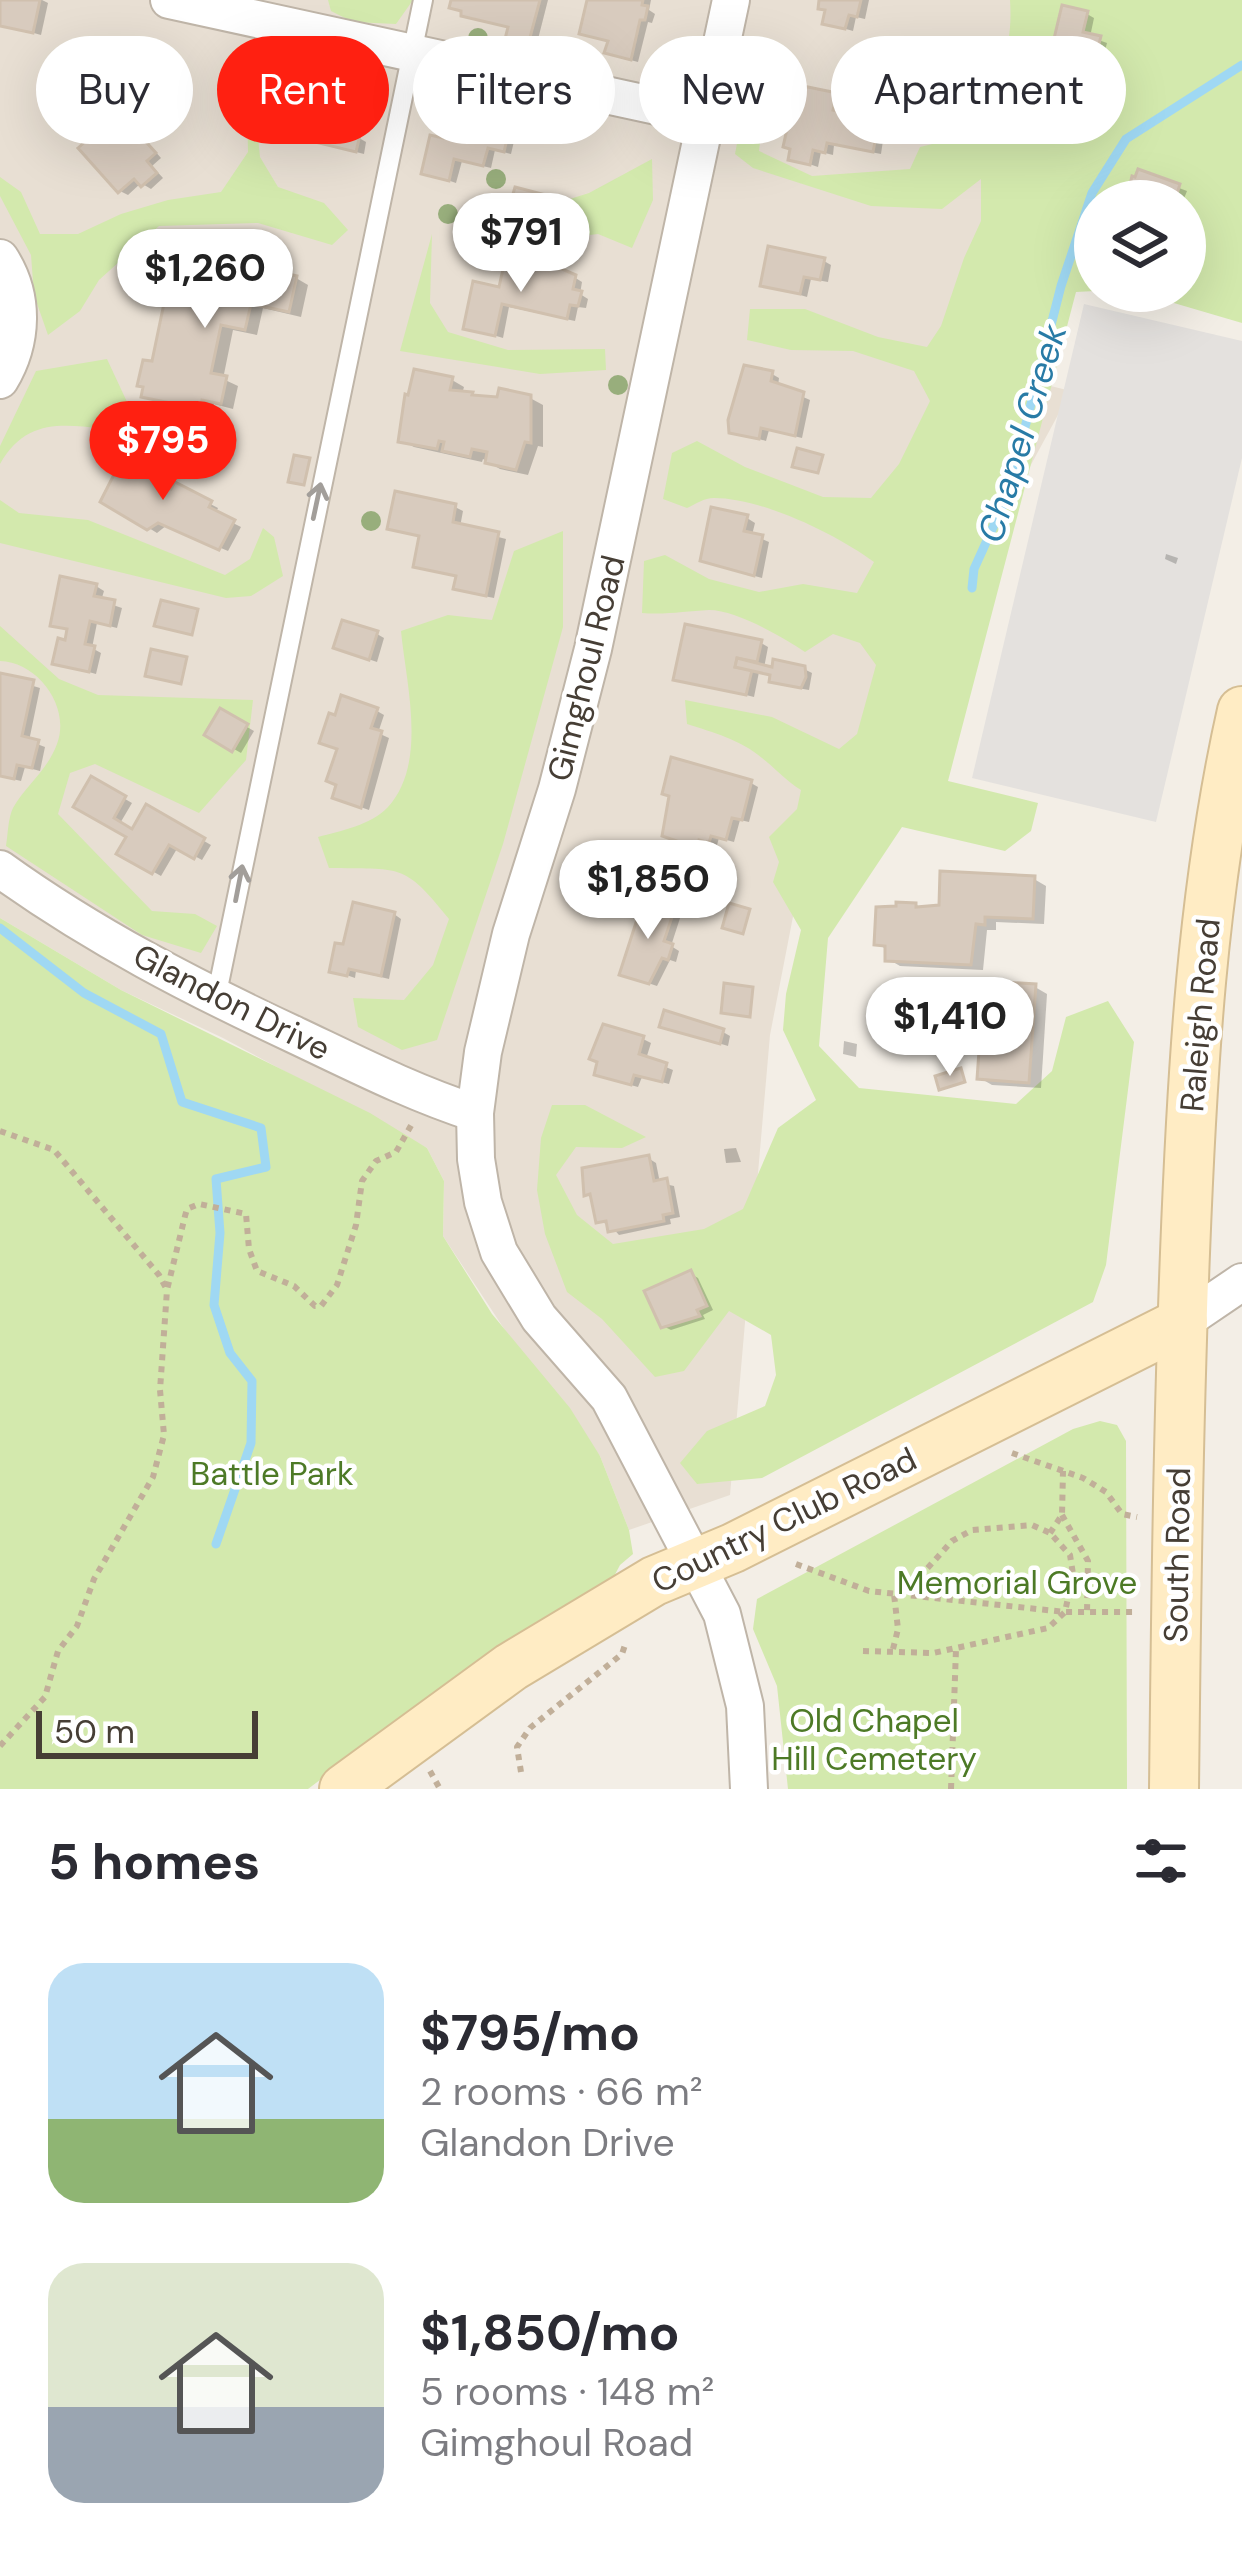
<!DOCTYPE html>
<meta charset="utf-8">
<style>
:root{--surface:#fff;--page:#f7f7f7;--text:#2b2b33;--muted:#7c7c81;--accent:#ff2011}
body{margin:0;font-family:"DM Sans",sans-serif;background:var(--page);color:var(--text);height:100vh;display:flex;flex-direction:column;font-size:45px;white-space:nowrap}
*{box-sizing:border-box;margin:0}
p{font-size:39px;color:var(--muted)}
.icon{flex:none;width:66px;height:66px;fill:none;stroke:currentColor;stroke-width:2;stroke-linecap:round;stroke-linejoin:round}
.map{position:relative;height:1789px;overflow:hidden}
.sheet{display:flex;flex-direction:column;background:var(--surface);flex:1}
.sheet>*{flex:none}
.top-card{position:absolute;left:36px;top:36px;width:1170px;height:108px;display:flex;gap:24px}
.controls{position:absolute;left:1074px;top:180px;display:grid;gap:24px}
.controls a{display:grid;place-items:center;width:132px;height:132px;border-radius:50%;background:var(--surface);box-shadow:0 12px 48px #0002;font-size:60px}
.scale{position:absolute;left:36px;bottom:30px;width:222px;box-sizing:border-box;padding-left:12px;border:6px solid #463e35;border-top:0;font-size:33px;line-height:42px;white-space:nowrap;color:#463e35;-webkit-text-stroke:9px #fff;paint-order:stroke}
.price{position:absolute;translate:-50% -102px;padding:0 27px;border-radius:42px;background:#fff;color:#222;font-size:39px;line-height:78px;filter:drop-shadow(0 3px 6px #0008)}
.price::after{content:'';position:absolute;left:50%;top:72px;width:36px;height:27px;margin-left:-18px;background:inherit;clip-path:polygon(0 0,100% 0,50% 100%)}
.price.active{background:var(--accent);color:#fff}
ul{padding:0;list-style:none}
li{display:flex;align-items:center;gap:36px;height:300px;padding:0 48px}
li span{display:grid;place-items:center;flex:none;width:336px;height:240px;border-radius:36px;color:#555}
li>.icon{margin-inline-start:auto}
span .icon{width:144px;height:144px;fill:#fffc;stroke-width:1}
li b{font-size:51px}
h2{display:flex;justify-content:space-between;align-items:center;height:144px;padding:0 48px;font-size:51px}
.pill{padding:0 42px;border-radius:54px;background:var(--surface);box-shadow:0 12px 48px #0002;font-size:42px;line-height:108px}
.pill.active{background:var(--accent);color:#fff}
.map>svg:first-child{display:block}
.residential{fill:#e8dfd3}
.green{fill:#d3e9ad}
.parking{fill:#e4e1de}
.shadow{fill:#0003}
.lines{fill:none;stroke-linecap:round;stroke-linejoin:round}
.stream{stroke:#9fd8f3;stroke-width:9}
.building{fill:#d8cbbe;stroke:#d0c0ae;stroke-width:3}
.lane-casing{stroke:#bfb5a8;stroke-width:22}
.street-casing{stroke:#bfb5a8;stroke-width:40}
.secondary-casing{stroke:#d5be94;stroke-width:52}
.path{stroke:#c1af99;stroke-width:6;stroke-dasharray:6 6;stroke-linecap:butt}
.lane{stroke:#fff;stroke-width:18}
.street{stroke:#fff;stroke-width:36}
.secondary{stroke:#ffecc4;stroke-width:48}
.tree{fill:#98ae7c}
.oneway{stroke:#a29e9a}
.labels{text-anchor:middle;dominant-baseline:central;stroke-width:9;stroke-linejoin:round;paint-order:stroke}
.street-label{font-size:33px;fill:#463e35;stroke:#fff}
.park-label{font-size:33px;fill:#4d7a26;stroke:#fff}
.water-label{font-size:36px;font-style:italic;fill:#287ba6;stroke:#fff}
</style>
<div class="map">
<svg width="1242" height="1789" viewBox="0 0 1242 1789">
<rect width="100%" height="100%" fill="#f3eee6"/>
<polygon class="residential" points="0,0 1242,0 1185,201 1095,201 961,364 1071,391 797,896 770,1035 730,1495 629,1530 600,1456 518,1350 443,1236 444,1181 427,1148 223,1038 121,990 0,918"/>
<g class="green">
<polygon points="328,0 413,0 396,24 353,22 331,11"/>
<path d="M1010,0h232v323l-109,-32h52v-90h-90v90l-19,1 -128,489 90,22 -7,28 -26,20 -103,-24 -74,111 -9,108 40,42 157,16 36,-33 14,-54 42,-16 26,41 -28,223 -13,37 -331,176 -65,6 -17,-21 27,-32 58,-25 11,-31 -5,-40 -42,-24 -45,60 -29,6 -53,-58 -35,-27 -22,-58 -8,-44 4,-52 11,-33h33l61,32 -24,11 -46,-1 -20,28 21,40 36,29 91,-15 39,-20 35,-81 38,-28 -33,-70 3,-36 15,-64 -28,-48 6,-20 -10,-25 28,-28 4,-19c-16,-10 -25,-21 -39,-32 -21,-18 -50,-26 -75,-34l-2,-24 87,17 67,32 18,-15 19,-69 -16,-22 -27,-9 -28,18c-22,-15 -69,-42 -96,-42 -23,1 -43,5 -67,3l2,-52 21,-6 44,24 50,13 44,-8 54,9 17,-31c-38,-28 -112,-64 -160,-64 -10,0 -18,6 -27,10l-24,-9 9,-46 25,-12 48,26 78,30 48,1 28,-34 31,-63 -16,-30 -61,-20 -62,-1 -44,-10 3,-31h55l73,28 49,10 14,-21 23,-68 17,-37v-42l-39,30 -71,-3 -118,-38 -18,-14 6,-32 22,-4 -4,33 53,25 98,-7 10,-22 45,-11 1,-30c37,-25 47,-62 44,-106z"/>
<polygon points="265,43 274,51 256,118 260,157 278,187 324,203 348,230 332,245 258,223 159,226 99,280 80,311 48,335 34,295 31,255 0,196 0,177 21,192 40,234 78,234 121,214 168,200 221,192 248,152 246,60"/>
<polygon points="652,159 653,200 632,248 598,234 565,238 543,228 554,204 589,193"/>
<polygon points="432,234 430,303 448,332 508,350 605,349 606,370 540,374 400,351"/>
<path d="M107,359l21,45 22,9 -4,18c-56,3 -112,-28 -146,33v-18l36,-75z"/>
<polygon points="0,500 19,513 88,520 225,575 250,559 263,528 274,537 283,576 251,596 226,598 0,543"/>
<path d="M563,531v96l-60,217 -66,196 -35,10 -44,-23 -5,-29 51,2 29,-35 16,-46c-46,-58 -49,-49 -120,-51l-11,-31c23,-6 53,-12 70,-30 40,-44 18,-123 13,-176l47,-16 44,5 22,-69z"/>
<path d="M0,626l59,53 39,16 155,5 -7,60 -47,53 -104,-49 -25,9 -12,41 94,97 43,3 22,12 -16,27 -59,-18 -136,-89c2,-12 2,-28 7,-38 13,-23 34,-37 44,-64 14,-37 -19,-82 -57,-83z"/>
<polygon points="0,918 121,990 370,1113 427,1148 444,1181 443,1236 492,1314 570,1408 600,1456 629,1530 633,1554 620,1565 610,1584 369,1743 308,1789 0,1789"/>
<polygon points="1100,1421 1117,1425 1126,1441 1127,1789 788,1789 777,1686 753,1629 757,1599 1073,1429"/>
</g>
<polygon class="parking" points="1084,304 1242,341 1242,458 1156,822 972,778"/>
<g class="shadow">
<polygon points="42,0 48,3 41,35 1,24 0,1"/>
<polygon points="454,0 548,0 536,47 508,38 511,28 472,19 452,7"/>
<polygon points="590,0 651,0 649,10 655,14 652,23 648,22 638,62 615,56 608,52 610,42 582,33"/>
<polygon points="823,0 869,0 865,19 856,17 853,31 825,23 828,11"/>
<polygon points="1087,14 1094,18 1090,37 1107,43 1102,62 1085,59 1078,93 1054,88 1046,83"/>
<polygon points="319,84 366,104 359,138 366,142 364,154 305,139 300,124 286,119 309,87"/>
<polygon points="836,96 843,101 840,115 885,127 881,154 834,145 833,155 821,152 818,167 791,158"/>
<polygon points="91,100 106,112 111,107 119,111 161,158 152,166 163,178 151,189 141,183 128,195 120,191 92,139"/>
<polygon points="509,128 516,133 511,154 495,150 491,168 462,161 456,183 424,172 446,141"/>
<polygon points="1139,173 1187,191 1183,201 1127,201"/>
<polygon points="824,261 831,265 828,282 811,279 807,297 763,284"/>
<polygon points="574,277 582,282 580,294 588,299 586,308 578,307 575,321 509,307 503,338 467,327 501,291"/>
<polygon points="296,278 308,285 301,317 263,308 257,335 233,330 223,379 238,386 233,409 214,404 212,414 156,402 144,395 154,365 250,285"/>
<polygon points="772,374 779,378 778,386 810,400 802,438 769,430 766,441 732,431"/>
<polygon points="452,380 464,387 462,394 479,399 530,398 543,405 543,447 538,446 528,475 500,469 483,459 482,462 414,447 401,440"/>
<polygon points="129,451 160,468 154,478 167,485 165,489 172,493 176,486 218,508 215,514 241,527 228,551 167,525 157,533 104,500"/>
<polygon points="455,507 463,511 460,527 506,539 494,598 464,592 457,588 459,577 417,565 422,537 390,528"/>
<polygon points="747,518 755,523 752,535 769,542 762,578 711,564"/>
<polygon points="1166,554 1178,558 1176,564 1165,559"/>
<polygon points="96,586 104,591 101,601 122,608 117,628 97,623 92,648 101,653 96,674 56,663 70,630 53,624"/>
<polygon points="377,634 384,638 377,662 344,651"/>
<polygon points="761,643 768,647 764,668 804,669 812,673 809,690 780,685 772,681 773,676 759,672 754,697 677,678"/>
<polygon points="0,676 40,688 29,741 45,747 40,771 25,767 21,781 0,776"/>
<polygon points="377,711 384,715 378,733 389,738 369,810 343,801 337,719"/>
<polygon points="221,712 254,731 241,753 208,734"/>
<polygon points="92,780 132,803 119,825 133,833 147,808 211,845 202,860 178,847 161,876 120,853 130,836 77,806"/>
<polygon points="751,783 758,787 749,822 740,820 734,842 719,838 717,845 707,842 705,850 673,839"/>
<polygon points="1034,879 1046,886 1044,924 996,922 996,930 987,930 983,970 900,966 888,959 888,950 877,944 915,906 921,910 942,908"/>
<polygon points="673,911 681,915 671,946 679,951 676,962 670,960 657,986 630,977"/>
<polygon points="394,914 401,919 389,979 356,971 355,978 332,970 345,948"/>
<polygon points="1035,987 1047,994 1041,1088 992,1085 980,1078"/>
<polygon points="662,1026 723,1032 730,1036 728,1046"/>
<polygon points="643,1039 651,1043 646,1059 673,1070 669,1084 642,1077 638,1087 605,1078"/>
<polygon points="844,1041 857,1044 856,1057 843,1054"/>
<polygon points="736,1148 741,1162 726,1163 724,1149"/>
<polygon points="648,1158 656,1163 660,1183 674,1186 680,1217 670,1219 671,1224 619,1235 610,1225 598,1221 594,1199 587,1194"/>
<polygon points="691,1274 698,1278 713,1310 703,1315 705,1319 671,1330 663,1326"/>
</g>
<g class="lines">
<g class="stream">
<polyline points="972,588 974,569 1008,494 1061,286 1092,193 1126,139 1242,65"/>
<polyline points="0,928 84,993 161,1034 182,1102 261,1128 266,1167 216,1179 220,1233 214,1305 230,1353 252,1381 251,1443 216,1544"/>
</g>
</g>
<g class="building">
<polygon points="0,0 40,0 33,33 0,26"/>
<polygon points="451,0 540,0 528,45 505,39 508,27 461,16 461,11 449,8"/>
<polygon points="587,0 643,0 642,5 648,6 645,20 640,20 631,60 604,53 608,41 579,34"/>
<polygon points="819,0 861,0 857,17 849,15 845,29 822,24 825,10 818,9"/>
<polygon points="1062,5 1088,11 1083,32 1101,36 1095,60 1078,57 1070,91 1043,85"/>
<polygon points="899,44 927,49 921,77 893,72"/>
<polygon points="308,78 320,81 319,86 360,96 352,133 360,135 356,152 294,137 297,123 282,120 290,80 307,84"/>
<polygon points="890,79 919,86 914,111 884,105"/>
<polygon points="803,86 837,93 833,110 879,120 873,152 827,143 825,153 813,150 810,165 788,160 790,149 783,147 794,98 800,100"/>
<polygon points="91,96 103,110 111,103 156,153 147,161 157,173 141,187 134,179 118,193 78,148 88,139 68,117"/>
<polygon points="449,115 493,126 494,122 510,126 504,152 488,148 483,166 454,159 449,181 421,174 430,135 443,138"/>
<polygon points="1138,169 1180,184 1175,201 1126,201 1132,176 1135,177"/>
<polygon points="515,187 546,195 539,219 508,211"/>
<polygon points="768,246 825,258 820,280 804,277 800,294 760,286"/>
<polygon points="505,260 562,269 576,275 573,289 582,291 578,306 570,305 567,319 502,304 495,336 463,329 473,281 499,287"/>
<polygon points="177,266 248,281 252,266 297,276 289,312 251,304 245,330 221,325 211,373 227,376 221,404 202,400 200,409 141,397 143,387 137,386 143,360 152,361 168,284 173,285"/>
<polygon points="744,365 773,371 771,381 804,392 795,436 761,428 759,439 729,433 728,420"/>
<polygon points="414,369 453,377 450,390 473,392 472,395 497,397 499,388 531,395 531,443 525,442 516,470 485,463 487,452 472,449 470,457 442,451 444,442 439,441 437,449 398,442 405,394 408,395"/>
<polygon points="128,447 154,461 148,472 161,479 159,483 171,489 175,482 212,501 209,507 235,520 219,550 158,523 147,530 100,502"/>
<polygon points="797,448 823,455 818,473 792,467"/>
<polygon points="294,455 310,458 304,485 288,482"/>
<polygon points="395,491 456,504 453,522 499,532 486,596 453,589 456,576 413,567 419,536 387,529"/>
<polygon points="711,507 748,515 744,531 763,535 754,576 700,561"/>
<polygon points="60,576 97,584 94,596 115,600 110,626 90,621 85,644 95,646 89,672 52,664 58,638 65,640 67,629 50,626"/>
<polygon points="161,600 198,609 192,635 154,626"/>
<polygon points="342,620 378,631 369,660 333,648"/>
<polygon points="685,624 762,640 757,662 737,658 735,667 752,670 746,695 673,680"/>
<polygon points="151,649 187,657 181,684 145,676"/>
<polygon points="737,658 772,667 773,659 805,666 806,677 801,688 769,682 770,675 735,667"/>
<polygon points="0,673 34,680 22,736 39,740 32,768 17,765 14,779 0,776"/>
<polygon points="341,695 378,708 371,728 382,731 361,808 332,798 336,785 326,781 337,749 319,743 329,713 335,715"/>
<polygon points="220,708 248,724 232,752 204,735"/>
<polygon points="671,757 752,780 742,820 732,818 726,840 711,836 709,843 699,840 697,848 662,836 669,796 662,794"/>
<polygon points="91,776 126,796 114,818 132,829 146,804 205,838 194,859 169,845 152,874 116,854 126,837 73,807"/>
<polygon points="940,871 1035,876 1033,919 985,917 985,925 976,924 971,965 885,961 885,946 874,945 876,907 896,906 896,902 916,903 916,907 939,905"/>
<polygon points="644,898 675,908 664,941 673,944 668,960 662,958 649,984 619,975"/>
<polygon points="353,902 395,912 381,976 349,969 347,976 329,972 335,943 343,944"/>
<polygon points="729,903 750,909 743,934 722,928"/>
<polygon points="984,981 1036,984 1029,1083 977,1079"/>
<polygon points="724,983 753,987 750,1017 721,1013"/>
<polygon points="664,1010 724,1029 720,1044 659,1027"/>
<polygon points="603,1024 644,1036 639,1054 667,1063 662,1082 634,1075 631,1085 594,1075 597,1062 589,1059"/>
<polygon points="961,1068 965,1082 939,1090 935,1076"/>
<polygon points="649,1155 654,1181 667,1178 673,1213 663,1215 664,1221 608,1232 606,1221 596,1223 590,1194 584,1196 582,1168"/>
<polygon points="691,1270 707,1306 697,1310 700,1316 661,1328 644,1291"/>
</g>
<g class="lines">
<g class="lane-casing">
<polyline id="lane" points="216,998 423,0"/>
</g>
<g class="street-casing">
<g id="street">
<polyline points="169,0 707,117"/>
<polyline points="731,0 593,649 557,789 511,934 483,1052 475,1113 476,1159 483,1202 499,1252 539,1318 609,1398 722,1614 745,1706 749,1789"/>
<path d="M0,258c25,38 23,84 0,122"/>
<path d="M0,869c93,67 194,119 297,167 59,28 116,57 178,77"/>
<polyline points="1183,1322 1242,1282"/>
</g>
</g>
<g class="secondary-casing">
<g id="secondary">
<polyline points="344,1789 511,1667 654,1581 733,1548 1183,1322"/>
<path d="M1174,1789c2,-179 4,-357 11,-536 7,-181 17,-364 57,-542"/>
</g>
</g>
<g class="path">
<polyline points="0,1131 54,1150 159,1275 167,1290 185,1216 187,1209 199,1204 246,1214 249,1249 257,1271 294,1286 315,1306 321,1306 337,1285 356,1225 362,1181 376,1161 396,1152 413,1122"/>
<polyline points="1012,1453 1083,1478 1106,1492 1122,1514 1137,1517"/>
<polyline points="1062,1515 1088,1561 1087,1612"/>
<polyline points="1050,1533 1062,1515 1063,1471"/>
<polyline points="796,1564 869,1591 1065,1612 1138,1612"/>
<polyline points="893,1649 898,1629 894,1594"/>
<polyline points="863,1651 933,1653 1048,1628 1065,1612 1073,1574 1070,1555 1050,1533 1032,1525 972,1530 952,1541 925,1571 913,1596"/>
<polyline points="0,1746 45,1697 58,1651 77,1626 94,1579 153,1477 164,1435 160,1390 167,1290"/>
<polyline points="430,1771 440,1789"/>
<polyline points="521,1772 517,1747 530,1728 622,1654 625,1645"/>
<polyline points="951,1789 956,1649"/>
</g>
<use href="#lane" class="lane"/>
<use href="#street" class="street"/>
<use href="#secondary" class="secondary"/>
</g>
<g class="tree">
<circle cx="478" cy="38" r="10"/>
<circle cx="597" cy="67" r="10"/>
<circle cx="376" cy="98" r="10"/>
<circle cx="448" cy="101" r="10"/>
<circle cx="496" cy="179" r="10"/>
<circle cx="448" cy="214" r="10"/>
<circle cx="618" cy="385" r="10"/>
<circle cx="371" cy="521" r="10"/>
<circle cx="615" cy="862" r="10"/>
</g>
<defs><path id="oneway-shaft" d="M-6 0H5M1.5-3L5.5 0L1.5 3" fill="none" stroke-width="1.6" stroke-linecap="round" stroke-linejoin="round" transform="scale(3)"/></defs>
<g class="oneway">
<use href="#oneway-shaft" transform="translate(317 501) rotate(-78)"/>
<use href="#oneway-shaft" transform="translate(239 883) rotate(-79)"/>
</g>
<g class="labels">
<g class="street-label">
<text transform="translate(586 668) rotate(-76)">Gimghoul Road</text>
<text transform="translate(232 1002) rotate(27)">Glandon Drive</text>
<text transform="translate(1200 1015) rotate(-85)">Raleigh Road</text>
<text transform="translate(784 1520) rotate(-26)">Country Club Road</text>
<text transform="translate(1177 1555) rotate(-89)">South Road</text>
</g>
<g class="park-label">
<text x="272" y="1473">Battle Park</text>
<text x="1017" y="1582">Memorial Grove</text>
<text x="874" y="1720">Old Chapel<tspan x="874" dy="38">Hill Cemetery</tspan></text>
</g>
<g class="water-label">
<text transform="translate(1022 433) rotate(-73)">Chapel Creek</text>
</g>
</g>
</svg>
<div class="controls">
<a><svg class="icon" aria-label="layers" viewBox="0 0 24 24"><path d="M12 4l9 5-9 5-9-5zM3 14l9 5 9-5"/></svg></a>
</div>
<div class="scale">50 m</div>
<b class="price" style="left:521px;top:295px">$791</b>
<b class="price" style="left:205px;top:331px">$1,260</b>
<b class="price active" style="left:163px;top:503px">$795</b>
<b class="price" style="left:648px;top:942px">$1,850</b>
<b class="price" style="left:950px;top:1079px">$1,410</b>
<div class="top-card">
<a class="pill">Buy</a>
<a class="pill active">Rent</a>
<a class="pill">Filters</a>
<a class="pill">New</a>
<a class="pill">Apartment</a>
</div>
</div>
<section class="sheet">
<h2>5 homes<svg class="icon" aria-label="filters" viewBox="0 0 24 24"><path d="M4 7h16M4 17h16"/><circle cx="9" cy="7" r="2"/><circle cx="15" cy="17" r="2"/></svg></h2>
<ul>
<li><span style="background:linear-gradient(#bfe0f5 65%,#8fb573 0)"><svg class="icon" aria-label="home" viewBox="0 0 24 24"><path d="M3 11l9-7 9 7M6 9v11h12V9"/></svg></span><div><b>$795/mo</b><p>2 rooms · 66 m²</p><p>Glandon Drive</p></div></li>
<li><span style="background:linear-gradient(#dfe7d0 60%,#9aa5b1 0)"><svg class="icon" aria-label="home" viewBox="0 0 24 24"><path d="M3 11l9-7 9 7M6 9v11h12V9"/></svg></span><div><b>$1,850/mo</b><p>5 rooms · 148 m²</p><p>Gimghoul Road</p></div></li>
</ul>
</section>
